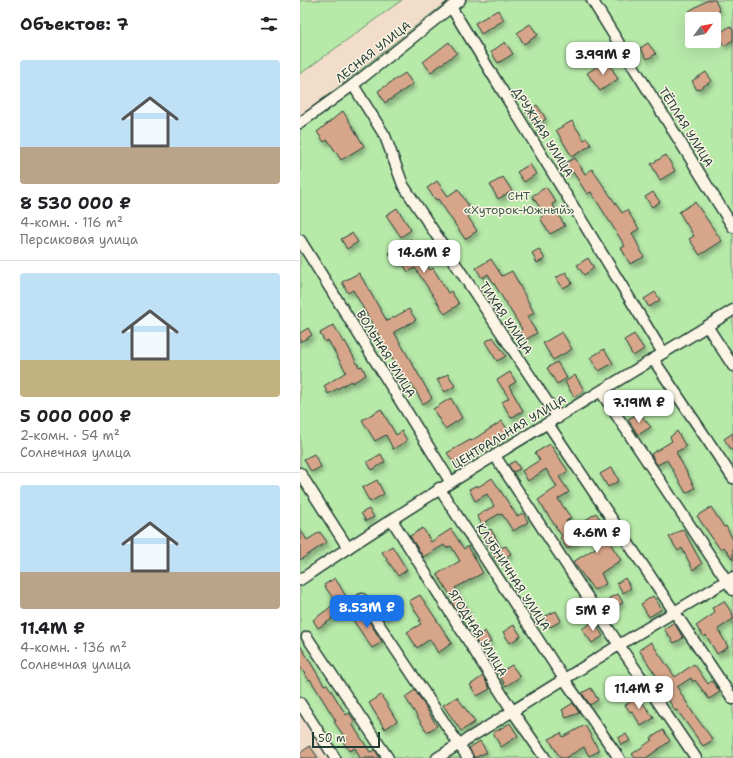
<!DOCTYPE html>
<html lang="ru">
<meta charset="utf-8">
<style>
:root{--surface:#fff;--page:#f6f6f6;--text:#202124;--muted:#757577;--line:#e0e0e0;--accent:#1a73e8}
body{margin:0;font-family:"Shantell Sans",sans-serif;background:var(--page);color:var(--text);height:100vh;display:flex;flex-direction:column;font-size:15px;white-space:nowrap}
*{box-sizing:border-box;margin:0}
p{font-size:13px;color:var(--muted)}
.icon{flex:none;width:22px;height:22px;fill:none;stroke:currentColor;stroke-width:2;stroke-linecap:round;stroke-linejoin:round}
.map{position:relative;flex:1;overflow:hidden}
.drawer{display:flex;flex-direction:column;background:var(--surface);width:300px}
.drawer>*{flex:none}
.needle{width:26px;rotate:57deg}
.buttons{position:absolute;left:385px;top:12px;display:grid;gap:8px}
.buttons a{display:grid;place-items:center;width:36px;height:36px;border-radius:4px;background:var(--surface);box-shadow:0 4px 16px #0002;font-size:20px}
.scale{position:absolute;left:12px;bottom:10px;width:68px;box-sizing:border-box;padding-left:4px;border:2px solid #1f3d34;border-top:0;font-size:11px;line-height:14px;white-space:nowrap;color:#1f3d34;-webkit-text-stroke:3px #fcf5e5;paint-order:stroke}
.price{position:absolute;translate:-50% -34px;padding:0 9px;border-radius:8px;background:#fff;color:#222;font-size:13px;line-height:26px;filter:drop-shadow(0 1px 2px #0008)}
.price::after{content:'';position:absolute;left:50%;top:24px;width:12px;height:9px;margin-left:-6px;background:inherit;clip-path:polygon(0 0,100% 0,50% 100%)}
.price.active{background:var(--accent);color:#fff}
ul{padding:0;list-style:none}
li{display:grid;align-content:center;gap:8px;height:212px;padding:0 20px}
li+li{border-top:1px solid var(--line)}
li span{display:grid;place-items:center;height:124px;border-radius:4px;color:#555}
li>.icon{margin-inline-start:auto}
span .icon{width:72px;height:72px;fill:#fffc;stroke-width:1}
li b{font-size:17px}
h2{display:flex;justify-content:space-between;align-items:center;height:48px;padding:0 20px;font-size:17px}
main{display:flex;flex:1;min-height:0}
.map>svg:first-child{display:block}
.green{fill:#b7e9a9;stroke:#6b936e;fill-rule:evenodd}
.building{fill:#d7a68a;stroke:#1f3d34;filter:url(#shadow)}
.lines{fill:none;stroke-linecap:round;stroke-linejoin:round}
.minor-casing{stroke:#1f3d34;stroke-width:13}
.minor{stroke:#fcf5e5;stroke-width:10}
.labels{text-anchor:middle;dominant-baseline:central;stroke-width:3;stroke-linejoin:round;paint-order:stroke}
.street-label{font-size:12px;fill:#1f3d34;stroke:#fcf5e5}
.park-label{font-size:12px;fill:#3d5f4b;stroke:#fcf5e5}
</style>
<main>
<section class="drawer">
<h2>Объектов: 7<svg class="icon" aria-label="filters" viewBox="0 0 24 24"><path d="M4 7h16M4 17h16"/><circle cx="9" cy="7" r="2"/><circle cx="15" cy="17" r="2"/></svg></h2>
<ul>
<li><span style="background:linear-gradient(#bfe0f5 70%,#b9a48a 0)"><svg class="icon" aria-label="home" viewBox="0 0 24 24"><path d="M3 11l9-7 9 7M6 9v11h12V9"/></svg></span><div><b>8 530 000 ₽</b><p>4-комн. · 116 m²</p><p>Персиковая улица</p></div></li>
<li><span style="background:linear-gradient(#bfe0f5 70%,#c2b280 0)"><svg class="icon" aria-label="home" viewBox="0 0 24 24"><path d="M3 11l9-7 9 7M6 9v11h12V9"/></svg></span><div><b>5 000 000 ₽</b><p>2-комн. · 54 m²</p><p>Солнечная улица</p></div></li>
<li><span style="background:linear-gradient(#bfe0f5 70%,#b9a48a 0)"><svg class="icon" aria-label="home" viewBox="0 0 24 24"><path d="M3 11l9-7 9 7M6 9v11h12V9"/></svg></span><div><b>11.4M ₽</b><p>4-комн. · 136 m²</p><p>Солнечная улица</p></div></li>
</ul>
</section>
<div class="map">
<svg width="433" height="758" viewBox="0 0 433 758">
<defs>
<filter id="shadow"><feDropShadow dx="2.5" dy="4" stdDeviation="2" flood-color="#0004"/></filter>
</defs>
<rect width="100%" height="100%" fill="#f1ddca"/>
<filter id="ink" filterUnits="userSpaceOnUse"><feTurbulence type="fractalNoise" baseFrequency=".025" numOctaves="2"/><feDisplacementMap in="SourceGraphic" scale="8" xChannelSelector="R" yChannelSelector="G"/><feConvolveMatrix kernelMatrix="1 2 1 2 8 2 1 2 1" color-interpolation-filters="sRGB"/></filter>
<g filter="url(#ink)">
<g class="green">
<polygon points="0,0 102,0 0,74"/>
<path d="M149,0h284v758h-398l-35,-55v-586zM392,19h22v22h-22z"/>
</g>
<g class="building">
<polygon points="408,0 415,0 420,11 405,19 394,19 389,11"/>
<polygon points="198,10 204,20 181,34 175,23"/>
<polygon points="230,24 238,35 224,44 217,33"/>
<polygon points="430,26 433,30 433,40 424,46 417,35"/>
<polygon points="149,42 157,53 131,72 123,62"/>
<polygon points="205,42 213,54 198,63 191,52"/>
<polygon points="348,43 356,54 347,59 340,48"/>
<polygon points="307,60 318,79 300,91 287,73"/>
<polygon points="406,72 412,81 397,90 392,81"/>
<polygon points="105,73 113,84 85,103 78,91"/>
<polygon points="237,105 246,119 235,126 226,112"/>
<polygon points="43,111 64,146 41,160 28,140 24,142 17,132"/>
<polygon points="272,121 284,140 287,138 291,145 272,157 256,130"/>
<polygon points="366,155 375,171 360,180 351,164"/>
<polygon points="275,158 285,174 292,169 322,213 327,210 339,229 332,233 344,257 330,264 321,248 325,246 291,192 287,194 273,172 269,174 263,164"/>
<polygon points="230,164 236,174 224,182 217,172"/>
<polygon points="203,177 212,191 198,199 190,185"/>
<polygon points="137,181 148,196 158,189 170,208 165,212 177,231 165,239 138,199 136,200 127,188"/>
<polygon points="246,187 256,202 252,204 265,226 250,234 240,218 245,215 232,196"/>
<polygon points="353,192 360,202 352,207 345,197"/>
<polygon points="395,202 422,241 400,255 389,239 394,236 379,212"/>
<polygon points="97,208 111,230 101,237 86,215"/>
<polygon points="52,233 58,242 47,249 41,239"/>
<polygon points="111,239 130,270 133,268 148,293 151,291 159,304 145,314 115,268 108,272 101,261 96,264 89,253"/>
<polygon points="239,249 245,259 237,263 232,253"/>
<polygon points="288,258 294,268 284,275 277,265"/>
<polygon points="191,259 202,276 212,271 234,313 227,317 237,333 225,340 219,331 222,329 188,274 182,278 176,268"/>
<polygon points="266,272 272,283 263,288 256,278"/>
<polygon points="59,273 87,321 109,309 116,320 94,332 132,398 123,404 111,383 107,385 53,290 48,293 42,282"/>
<polygon points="355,292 360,300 349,307 344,299"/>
<polygon points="34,325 43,342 45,341 59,367 62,366 66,375 52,383 51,381 28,394 24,386 46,372 28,340 25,342 20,333"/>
<polygon points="8,328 12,335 0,342 0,333"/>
<polygon points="262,332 272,349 253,360 243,343"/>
<polygon points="334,334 344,349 333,356 324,340"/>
<polygon points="193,337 206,356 197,361 185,342"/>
<polygon points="304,349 313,363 299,371 290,358"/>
<polygon points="257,362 267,378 257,384 247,368"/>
<polygon points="210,372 216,382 209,386 223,411 211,418 202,402 209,398 197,380"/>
<polygon points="148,374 155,386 145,392 137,380"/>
<polygon points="275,375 284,390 274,397 265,382"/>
<polygon points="151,398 162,418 145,429 133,409"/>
<polygon points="81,409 96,435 102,431 107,441 93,449 86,435 75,441 62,420"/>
<polygon points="339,413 351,427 338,435 328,419"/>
<polygon points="202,421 209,432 188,445 186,442 154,463 147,453 170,440 171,441"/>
<polygon points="377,431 386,447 376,452 395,488 386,493 367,460 357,465 351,454 372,441 370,437"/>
<polygon points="433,433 433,452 424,439"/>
<polygon points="250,444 268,471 259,477 269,492 258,499 271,518 266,521 279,541 267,549 260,538 262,536 238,500 257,487 246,469 228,481 222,471 240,460 235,453"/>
<polygon points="14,454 21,467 11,472 4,459"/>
<polygon points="81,454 85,462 72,470 67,462"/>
<polygon points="215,461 220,469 213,472 208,465"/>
<polygon points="312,467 319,481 308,487 300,474"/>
<polygon points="192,478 217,516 223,513 228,522 213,531 202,514 200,515 199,514 182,524 177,516 194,506 187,494 175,501 169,489 177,485 178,487"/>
<polygon points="77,480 84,494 70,502 62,488"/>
<polygon points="411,507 424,527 426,526 433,540 433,560 424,547 420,549 397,516"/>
<polygon points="69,509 74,517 66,521 61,513"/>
<polygon points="296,513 302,522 300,523 312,540 309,542 321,560 301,573 306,584 294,590 273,562 297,547 293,541 295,540 283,522"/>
<polygon points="123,528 131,542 151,529 164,549 168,546 183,573 155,588 169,611 160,616 151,602 154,601 137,574 160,561 151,546 146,548 144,545 123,557 110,536"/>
<polygon points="0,529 7,540 20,532 27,542 0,560"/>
<polygon points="191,529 201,548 206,546 211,554 197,562 182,534"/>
<polygon points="383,529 402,564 393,570 382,548 378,551 369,537"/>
<polygon points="92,546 107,570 98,576 82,552"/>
<polygon points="35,578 51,605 31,618 32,619 18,628 13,620 36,603 24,585"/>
<polygon points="325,578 331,588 323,593 317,583"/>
<polygon points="318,594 323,603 313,607 309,598"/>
<polygon points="120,595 152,643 138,653 130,639 117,648 107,632 121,624 119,621 121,620 109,601"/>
<polygon points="353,596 362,609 349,617 341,604"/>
<polygon points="88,599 94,612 84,619 76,607"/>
<polygon points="424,601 433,615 433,619 418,629 428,647 417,654 406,635 404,637 396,626 415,613 412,608"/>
<polygon points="62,610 82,642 72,648 51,617"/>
<polygon points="256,611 261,621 250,627 244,617"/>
<polygon points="294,621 303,636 292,643 282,629"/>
<polygon points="374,622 383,638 374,643 364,629"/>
<polygon points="214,625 221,636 210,643 203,632"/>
<polygon points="185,631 191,642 181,648 174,638"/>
<polygon points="351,642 375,677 394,664 408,684 412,681 420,692 409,699 395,680 393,682 391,678 377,687 393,713 413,740 403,746 377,710 375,711 365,694 363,695 358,686 362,684 339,650"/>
<polygon points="0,645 24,685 27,684 46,715 49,713 55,722 52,724 70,752 75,750 80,758 60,758 55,748 49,751 43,742 47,740 34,722 36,721 10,679 9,680 0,667"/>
<polygon points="212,665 220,677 206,686 198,673"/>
<polygon points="183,676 190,689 177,696 170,685"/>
<polygon points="291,688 298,700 290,705 282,693"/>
<polygon points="115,690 137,726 127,732 105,697"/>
<polygon points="336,694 354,718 341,726 332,711 330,712 325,705 332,701 330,698"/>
<polygon points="81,695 97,721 85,729 69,703"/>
<polygon points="157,697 175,722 161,731 143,705"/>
<polygon points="273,703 279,713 266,718 262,710"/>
<polygon points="210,723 218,736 201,747 193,733"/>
<polygon points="285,725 299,751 289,756 284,747 265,758 260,758 249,739 261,733 263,737"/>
<polygon points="363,730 370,741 346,758 335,758 332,754 352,740 351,738"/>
<polygon points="326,734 330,741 321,745 318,738"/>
<polygon points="180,741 187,752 174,758 169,748"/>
<polygon points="10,746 18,758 0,758 0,753"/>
</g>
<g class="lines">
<g class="minor-casing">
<g id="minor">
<polyline points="292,0 433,227"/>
<polyline points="151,7 363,353"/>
<polyline points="53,85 85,136 103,185 258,418"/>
<polyline points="0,123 53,85 160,0"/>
<polyline points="0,240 150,481"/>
<polyline points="407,326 433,366"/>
<polyline points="353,359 433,478"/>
<polyline points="301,392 433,590"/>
<polyline points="248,424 433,699"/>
<polyline points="195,456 319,645 396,758"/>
<polyline points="0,473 48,548"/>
<polyline points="139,488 264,679 319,758"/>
<polyline points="92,520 213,712 245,758"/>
<path d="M0,580c141,-96 289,-180 433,-270"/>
<polyline points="62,599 168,758"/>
<polyline points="7,637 88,758"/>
<polyline points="0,703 35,758"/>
<polyline points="137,758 319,645 433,577"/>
</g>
</g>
<use href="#minor" class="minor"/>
</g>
</g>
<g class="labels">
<g class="street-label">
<text transform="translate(73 52) rotate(-38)">ЛЕСНАЯ УЛИЦА</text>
<text transform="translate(386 127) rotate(58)">ТЁПЛАЯ УЛИЦА</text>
<text transform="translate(243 132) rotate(58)">ДРУЖНАЯ УЛИЦА</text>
<text transform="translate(206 318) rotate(56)">ТИХАЯ УЛИЦА</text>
<text transform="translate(86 354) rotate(58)">ВОЛЬНАЯ УЛИЦА</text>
<text transform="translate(209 432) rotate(-31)">ЦЕНТРАЛЬНАЯ УЛИЦА</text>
<text transform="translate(213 577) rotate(57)">КЛУБНИЧНАЯ УЛИЦА</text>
<text transform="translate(178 633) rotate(58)">ЯГОДНАЯ УЛИЦА</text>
</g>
<g class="park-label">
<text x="219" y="196">СНТ<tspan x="219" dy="14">«Хуторок-Южный»</tspan></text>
</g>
</g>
</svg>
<div class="buttons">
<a><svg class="needle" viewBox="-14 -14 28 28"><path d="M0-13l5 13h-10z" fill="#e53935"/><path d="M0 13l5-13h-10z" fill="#757577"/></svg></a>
</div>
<div class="scale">50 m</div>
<b class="price" style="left:303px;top:76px">3.99M ₽</b>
<b class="price" style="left:124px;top:274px">14.6M ₽</b>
<b class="price" style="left:339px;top:424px">7.19M ₽</b>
<b class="price" style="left:297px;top:554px">4.6M ₽</b>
<b class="price active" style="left:67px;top:629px">8.53M ₽</b>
<b class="price" style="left:293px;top:632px">5M ₽</b>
<b class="price" style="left:339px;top:710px">11.4M ₽</b>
</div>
</main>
